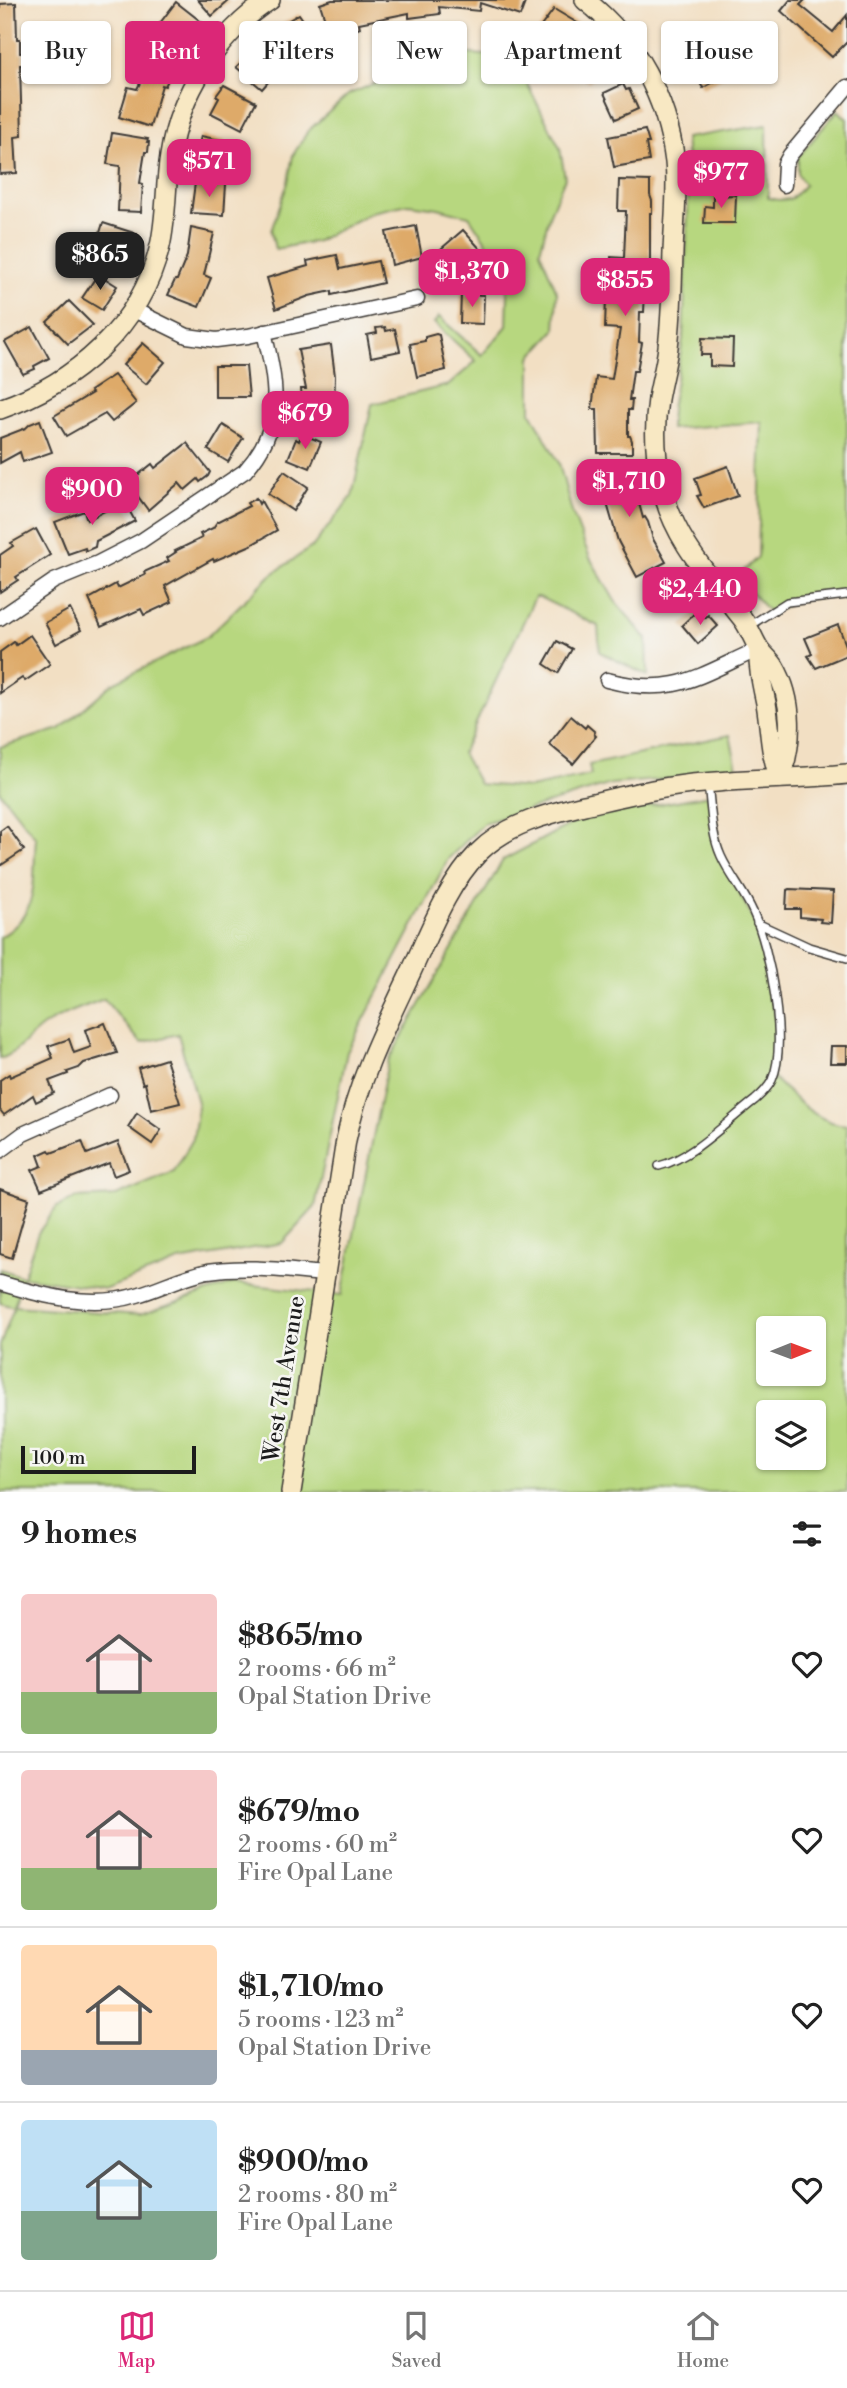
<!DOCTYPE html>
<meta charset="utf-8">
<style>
:root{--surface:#fff;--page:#f2f2f2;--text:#222;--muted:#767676;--line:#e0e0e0;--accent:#db2777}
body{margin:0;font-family:"Libre Bodoni",serif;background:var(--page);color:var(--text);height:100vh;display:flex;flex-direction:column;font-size:26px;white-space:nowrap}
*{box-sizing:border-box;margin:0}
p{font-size:23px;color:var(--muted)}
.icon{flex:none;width:38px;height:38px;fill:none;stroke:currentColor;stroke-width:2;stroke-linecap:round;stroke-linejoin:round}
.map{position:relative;height:1492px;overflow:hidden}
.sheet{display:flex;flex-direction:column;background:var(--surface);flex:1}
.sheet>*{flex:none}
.hud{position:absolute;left:21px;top:21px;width:805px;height:63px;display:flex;gap:14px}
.needle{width:46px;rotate:89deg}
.controls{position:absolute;left:756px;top:1316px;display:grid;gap:14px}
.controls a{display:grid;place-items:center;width:70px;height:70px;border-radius:7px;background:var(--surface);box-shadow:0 2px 5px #0004;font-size:35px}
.scale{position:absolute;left:21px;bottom:18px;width:175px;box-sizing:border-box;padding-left:7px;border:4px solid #1c1c1c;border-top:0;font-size:19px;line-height:24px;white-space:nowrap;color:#1c1c1c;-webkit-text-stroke:5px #f6f6f2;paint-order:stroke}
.price{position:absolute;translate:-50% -60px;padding:0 16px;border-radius:14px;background:var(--accent);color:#fff;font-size:23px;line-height:46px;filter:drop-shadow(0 2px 4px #0008)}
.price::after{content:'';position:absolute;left:50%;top:42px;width:21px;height:16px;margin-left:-10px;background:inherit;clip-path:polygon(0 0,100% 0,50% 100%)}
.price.on{background:#222;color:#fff}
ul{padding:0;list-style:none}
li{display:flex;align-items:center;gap:21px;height:175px;padding:0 21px}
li+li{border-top:2px solid var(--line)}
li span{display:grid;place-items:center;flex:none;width:196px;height:140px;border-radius:7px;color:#555}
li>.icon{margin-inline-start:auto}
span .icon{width:84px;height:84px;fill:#fffc;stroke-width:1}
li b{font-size:30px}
h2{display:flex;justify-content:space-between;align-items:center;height:84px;padding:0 21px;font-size:30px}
.pill{padding:0 24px;border-radius:7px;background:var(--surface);box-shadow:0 2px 5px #0004;font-size:24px;line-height:63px}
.pill.on{background:var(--accent);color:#fff}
.menu{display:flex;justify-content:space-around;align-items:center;height:98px;border-top:2px solid var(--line);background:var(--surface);font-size:19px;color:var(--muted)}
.menu a{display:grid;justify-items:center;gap:4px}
.menu .on{color:var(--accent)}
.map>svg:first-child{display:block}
.green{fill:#b7d77f;stroke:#6a7a4e;stroke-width:2;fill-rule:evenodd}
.building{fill:#deaa69}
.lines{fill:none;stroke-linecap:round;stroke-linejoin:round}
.lane-casing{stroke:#3c3935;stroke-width:10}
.street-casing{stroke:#3c3935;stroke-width:17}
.secondary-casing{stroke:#3c3935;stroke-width:22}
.lane{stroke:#fff;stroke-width:7}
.street{stroke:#fff;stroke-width:14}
.secondary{stroke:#f8e8c3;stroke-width:19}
.labels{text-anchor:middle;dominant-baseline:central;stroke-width:5;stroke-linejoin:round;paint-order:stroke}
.street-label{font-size:23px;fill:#1c1c1c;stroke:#f6f6f2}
</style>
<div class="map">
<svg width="847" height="1492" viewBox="0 0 847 1492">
<rect width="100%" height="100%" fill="#f6f6f2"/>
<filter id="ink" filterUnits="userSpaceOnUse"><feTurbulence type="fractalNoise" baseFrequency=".0143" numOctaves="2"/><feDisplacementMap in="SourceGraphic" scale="14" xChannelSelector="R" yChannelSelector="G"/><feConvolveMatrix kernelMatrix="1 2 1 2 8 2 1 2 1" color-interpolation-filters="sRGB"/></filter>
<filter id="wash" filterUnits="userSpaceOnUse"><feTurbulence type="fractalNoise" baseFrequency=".00686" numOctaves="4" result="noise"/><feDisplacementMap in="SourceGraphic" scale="28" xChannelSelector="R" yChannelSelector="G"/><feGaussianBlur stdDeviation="1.57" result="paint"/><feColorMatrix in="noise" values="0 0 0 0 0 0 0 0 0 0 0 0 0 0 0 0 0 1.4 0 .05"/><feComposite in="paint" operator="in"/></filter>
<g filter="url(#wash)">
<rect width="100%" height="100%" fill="#f2dfc3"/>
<g class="green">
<path d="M444,52l65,5 7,5 44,86 5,30 -15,35 -10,38 17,41 -2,38 -24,27v55l28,51 13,49 18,46 25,43 32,38 1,37 -48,-24 -2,-26 -59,-29h-4l-73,156 17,31 51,4 61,-13 -2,-10 141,-30 8,38 -127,11 -127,39 -36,36 -101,193 -32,155 -33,36 -103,18 -73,28 -83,-12 -9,29 126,9 94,-32 108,12 46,-234 115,-201 77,-41 129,-24 12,62 40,78 17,97 -5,46c21,19 44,46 74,47v367h-847v-146l14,-39 -14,-4v-34l23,8 15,-44 19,-26 19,-9 40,-2 58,-24 19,-33 5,-33 -20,-72 -37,9 -37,-44c-18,7 -39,14 -56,24 -17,10 -29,30 -48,36v-122c41,-23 32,-58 36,-99l-36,-46v-45l60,-18 53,-46 94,-46 64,-62 42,-29 39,-50 20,-92 77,-19 27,-24 -42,-38 5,-6 43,38 25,-29 1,-32 -11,-36 -28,-42 -31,-8 -30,-4 -36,8 -55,29 -42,8 -4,-18 17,-49 5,-27 15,-24 41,-37 30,-12 33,-19zM768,1328h46v46h-46zM768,1412h46v46h-46z"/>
<polygon points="838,110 847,119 847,595 800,599 770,613 737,577 758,557 762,422 670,429 671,409 683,339 689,179 685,138 767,125 768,198 779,200 791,199 805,185 798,175 798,157"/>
</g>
<g id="blocks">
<g class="building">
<polygon points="198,0 230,0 212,16"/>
<polygon points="332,0 526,0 520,16 480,3 479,11 439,7 440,14 409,18 409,13 359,23 360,28 331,38 320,4"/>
<polygon points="790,0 805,0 800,5 833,32 847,15 847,42 832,57 781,11"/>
<polygon points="176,2 204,24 201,26 204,28 198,36 196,34 185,48 157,27"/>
<polygon points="16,3 17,39 20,39 20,53 23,53 23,65 20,65 22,136 15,137 17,173 0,174 0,4"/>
<polygon points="554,9 579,24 560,50 536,33"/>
<polygon points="299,14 312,33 287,49 274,29"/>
<polygon points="591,39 613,60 588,82 568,59"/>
<polygon points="259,46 282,66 262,89 236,67"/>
<polygon points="716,46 730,73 703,88 686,61"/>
<polygon points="157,50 178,61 165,86 162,85 150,127 119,117 128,87 137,89"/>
<polygon points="623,84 626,90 629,89 638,109 616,119 604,93"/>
<polygon points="224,85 256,102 242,129 211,113 219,98 216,96"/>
<polygon points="645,130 649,143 646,143 649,161 614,167 608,137"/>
<polygon points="112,133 148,139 147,142 149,142 148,152 145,152 140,183 143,184 141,212 118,211 120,166 107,164"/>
<polygon points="201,136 225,141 218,169 195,164"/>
<polygon points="619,180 650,181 650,195 652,201 652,213 650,213 650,273 646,272 644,312 640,312 639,342 642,343 637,371 633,371 629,400 632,400 631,410 628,410 628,436 630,436 632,441 632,453 598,453 597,409 592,409 596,377 612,379 620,329 605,328 606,297 610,297 611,257 624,258 626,211 618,211"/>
<polygon points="195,183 226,184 224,215 191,213"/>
<polygon points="736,195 735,223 704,223 705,206 713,207 713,196"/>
<polygon points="103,223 137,234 135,247 132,246 126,263 94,252"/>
<polygon points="416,226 422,257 392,265 386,232"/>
<polygon points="191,228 214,233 204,275 211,278 199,307 168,295 175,280 177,280 187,256"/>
<polygon points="463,230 483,252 458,274 448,262 445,265 435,254"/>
<polygon points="337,255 340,269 378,261 383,283 332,295 332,291 309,296 276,309 267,278 308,266 307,261"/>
<polygon points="98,274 117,286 102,310 82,298"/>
<polygon points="461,294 484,295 483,324 460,323"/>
<polygon points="69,301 93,325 68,344 47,322"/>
<polygon points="32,327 49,358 34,366 35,369 23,374 5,342"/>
<polygon points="385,327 386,331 395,329 400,351 371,357 367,335 377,333 376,328"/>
<polygon points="436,334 439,335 446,370 417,377 410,344 425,341 425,337"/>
<polygon points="702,338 733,339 732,367 710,366 710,355 701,355"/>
<polygon points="143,343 165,362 146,384 123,365"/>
<polygon points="331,345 335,376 334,418 304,418 301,389 306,389 298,350"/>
<polygon points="215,366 246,366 249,397 215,397"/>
<polygon points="114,375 136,403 112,422 105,414 66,436 54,416 92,393 90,391"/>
<polygon points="40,420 52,452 23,462 20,452 0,463 0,438 26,428 30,424"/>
<polygon points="223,425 243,438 228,462 208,450"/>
<polygon points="302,434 321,442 310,468 288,459 296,439 299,441"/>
<polygon points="187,443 210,472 208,476 200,482 198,479 185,490 179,483 148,510 128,483 152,464 155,468"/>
<polygon points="632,465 635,483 638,483 639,493 636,493 643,518 645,517 648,522 653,539 666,562 637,577 618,541 606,500 601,501 597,470"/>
<polygon points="728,466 738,496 704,508 697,496 701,495 695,478"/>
<polygon points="284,471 308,487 293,511 268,494"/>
<polygon points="256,498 259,504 261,501 277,530 251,545 214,561 213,559 165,586 172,602 144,615 141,609 101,627 89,599 116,584 118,588 145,575 144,572 169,561 167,558 176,552 175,551 202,538 200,534 213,528 217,522 249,506 247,503"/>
<polygon points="124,501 135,521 96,541 95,547 86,551 85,548 68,554 55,522 84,511 87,520"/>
<polygon points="36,529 50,555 16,577 18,580 0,592 0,555 13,546 11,543"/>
<polygon points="673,575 688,596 670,610 654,589"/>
<polygon points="70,609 81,630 56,644 45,623"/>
<polygon points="698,610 705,618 708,615 718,626 698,644 682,625"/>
<polygon points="838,625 847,648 847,655 816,668 808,656 812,654 805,638"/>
<polygon points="30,635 50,664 25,681 22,678 0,693 0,652 14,642 16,645"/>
<polygon points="557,641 572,649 558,673 544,664"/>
<polygon points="571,716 585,728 587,725 595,732 594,734 596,736 573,764 549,744"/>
<polygon points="7,826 24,850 0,866 0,831"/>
<polygon points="789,889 833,891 831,923 820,922 821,919 800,917 800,909 786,909 787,890"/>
<polygon points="105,1023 117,1053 84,1063 79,1068 67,1072 68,1074 49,1081 54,1093 36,1102 33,1095 4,1115 0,1110 0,1080 9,1074 10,1077 53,1058 48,1046 69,1039 74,1053 91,1047 85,1030"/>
<polygon points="831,1046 847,1046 847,1063 830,1063"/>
<polygon points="166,1059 180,1103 151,1110 145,1083 143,1084 138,1068"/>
<polygon points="137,1113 161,1130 152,1144 128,1127"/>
<polygon points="82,1141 87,1154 118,1142 129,1170 114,1176 109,1163 41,1190 32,1170 42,1166 38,1155 49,1150 51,1153"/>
<polygon points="0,1189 29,1199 12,1258 0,1254"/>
</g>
</g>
</g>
<g filter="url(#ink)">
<use href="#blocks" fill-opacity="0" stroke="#3c3935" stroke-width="2"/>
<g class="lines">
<g class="lane-casing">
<g id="lane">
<polyline points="749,626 787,602 847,595"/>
<polyline points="757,923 809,947 847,958"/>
<path d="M659,1166c35,-9 67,-44 96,-66 7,-6 13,-12 17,-20 16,-36 -2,-132 -19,-168 -8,-19 -23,-36 -32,-56 -10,-22 -10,-49 -13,-73"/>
</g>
</g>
<g class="street-casing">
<g id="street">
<polyline points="784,185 785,164 790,155 847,87"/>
<polyline points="132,309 187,336 216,340 248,336 417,299"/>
<path d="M0,618l54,-37 44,-18 43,-22 104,-70c40,-45 32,-85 19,-139"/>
<path d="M607,680c68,18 92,-5 152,-31"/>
<polyline points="0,1151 23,1134 110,1095"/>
<path d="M0,1283c43,13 92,26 137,12 24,-7 46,-19 71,-24 39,-6 79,0 118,3"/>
</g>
</g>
<g class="secondary-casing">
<g id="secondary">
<path d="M585,0c51,40 82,98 90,162 3,30 -1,60 -2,90 -1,32 -1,64 -5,95 -2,18 -7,35 -10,52 -4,28 -3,57 3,84 11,55 48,93 81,135 8,10 11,22 18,32 4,5 10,10 14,16 20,34 19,76 6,112"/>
<path d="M0,409c75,-26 141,-83 160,-163 7,-30 5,-60 10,-90 9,-61 48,-123 100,-156"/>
<path d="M759,649c-1,19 3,35 7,54 5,28 3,48 14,75"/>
<path d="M291,1492l55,-352c12,-60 39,-113 65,-168 19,-41 36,-87 68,-120 28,-28 68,-38 105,-47 40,-9 79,-19 120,-22 47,-5 96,-4 143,-9"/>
</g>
</g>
<use href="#lane" class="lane"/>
<use href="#street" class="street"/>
<use href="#secondary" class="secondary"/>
</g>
</g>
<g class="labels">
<g class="street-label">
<text transform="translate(284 1379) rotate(-81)">West 7th Avenue</text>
</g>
</g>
</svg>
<div class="controls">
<a><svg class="needle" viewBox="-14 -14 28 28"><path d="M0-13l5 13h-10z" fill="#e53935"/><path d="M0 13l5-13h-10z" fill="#767676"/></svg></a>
<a><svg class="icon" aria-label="layers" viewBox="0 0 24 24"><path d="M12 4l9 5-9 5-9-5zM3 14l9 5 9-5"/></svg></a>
</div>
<div class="scale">100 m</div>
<b class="price" style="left:209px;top:199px">$571</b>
<b class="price" style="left:721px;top:210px">$977</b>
<b class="price on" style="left:100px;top:292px">$865</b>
<b class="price" style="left:472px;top:309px">$1,370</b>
<b class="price" style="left:625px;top:318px">$855</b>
<b class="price" style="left:305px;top:451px">$679</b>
<b class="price" style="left:629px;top:519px">$1,710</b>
<b class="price" style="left:92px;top:527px">$900</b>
<b class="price" style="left:700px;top:627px">$2,440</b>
<div class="hud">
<a class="pill">Buy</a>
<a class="pill on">Rent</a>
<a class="pill">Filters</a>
<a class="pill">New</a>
<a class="pill">Apartment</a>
<a class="pill">House</a>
</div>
</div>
<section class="sheet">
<h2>9 homes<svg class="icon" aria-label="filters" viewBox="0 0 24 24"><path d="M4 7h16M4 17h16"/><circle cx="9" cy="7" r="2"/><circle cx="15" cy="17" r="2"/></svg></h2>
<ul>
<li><span style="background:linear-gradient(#f6c9c9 70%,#8fb573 0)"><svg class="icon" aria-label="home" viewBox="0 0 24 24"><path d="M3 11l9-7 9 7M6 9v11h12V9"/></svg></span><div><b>$865/mo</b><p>2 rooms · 66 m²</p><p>Opal Station Drive</p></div><svg class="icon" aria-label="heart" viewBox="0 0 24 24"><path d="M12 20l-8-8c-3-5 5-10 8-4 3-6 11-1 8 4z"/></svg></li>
<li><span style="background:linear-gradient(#f6c9c9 70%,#8fb573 0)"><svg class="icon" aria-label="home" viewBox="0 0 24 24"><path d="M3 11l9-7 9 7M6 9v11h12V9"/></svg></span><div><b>$679/mo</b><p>2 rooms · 60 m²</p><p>Fire Opal Lane</p></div><svg class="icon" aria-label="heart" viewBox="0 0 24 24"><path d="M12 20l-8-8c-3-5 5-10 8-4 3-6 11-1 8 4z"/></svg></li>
<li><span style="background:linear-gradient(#ffd9b3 75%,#9aa5b1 0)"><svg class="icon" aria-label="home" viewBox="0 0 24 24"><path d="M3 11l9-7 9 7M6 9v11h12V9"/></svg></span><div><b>$1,710/mo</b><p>5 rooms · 123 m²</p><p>Opal Station Drive</p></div><svg class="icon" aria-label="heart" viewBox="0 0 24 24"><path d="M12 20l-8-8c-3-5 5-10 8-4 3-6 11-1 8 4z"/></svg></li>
<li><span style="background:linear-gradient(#bfe0f5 65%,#7fa58c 0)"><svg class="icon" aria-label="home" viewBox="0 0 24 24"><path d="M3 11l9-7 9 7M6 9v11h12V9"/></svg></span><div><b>$900/mo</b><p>2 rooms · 80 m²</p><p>Fire Opal Lane</p></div><svg class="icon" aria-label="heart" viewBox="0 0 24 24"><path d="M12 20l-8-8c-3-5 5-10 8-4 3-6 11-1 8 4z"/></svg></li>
</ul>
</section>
<nav class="menu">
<a class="on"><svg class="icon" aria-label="map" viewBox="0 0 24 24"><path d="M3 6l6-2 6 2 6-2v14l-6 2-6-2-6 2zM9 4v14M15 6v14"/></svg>Map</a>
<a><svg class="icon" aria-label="saved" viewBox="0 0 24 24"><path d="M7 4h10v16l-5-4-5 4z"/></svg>Saved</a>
<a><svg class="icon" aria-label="home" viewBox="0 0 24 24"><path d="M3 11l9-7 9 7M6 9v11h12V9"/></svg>Home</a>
</nav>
